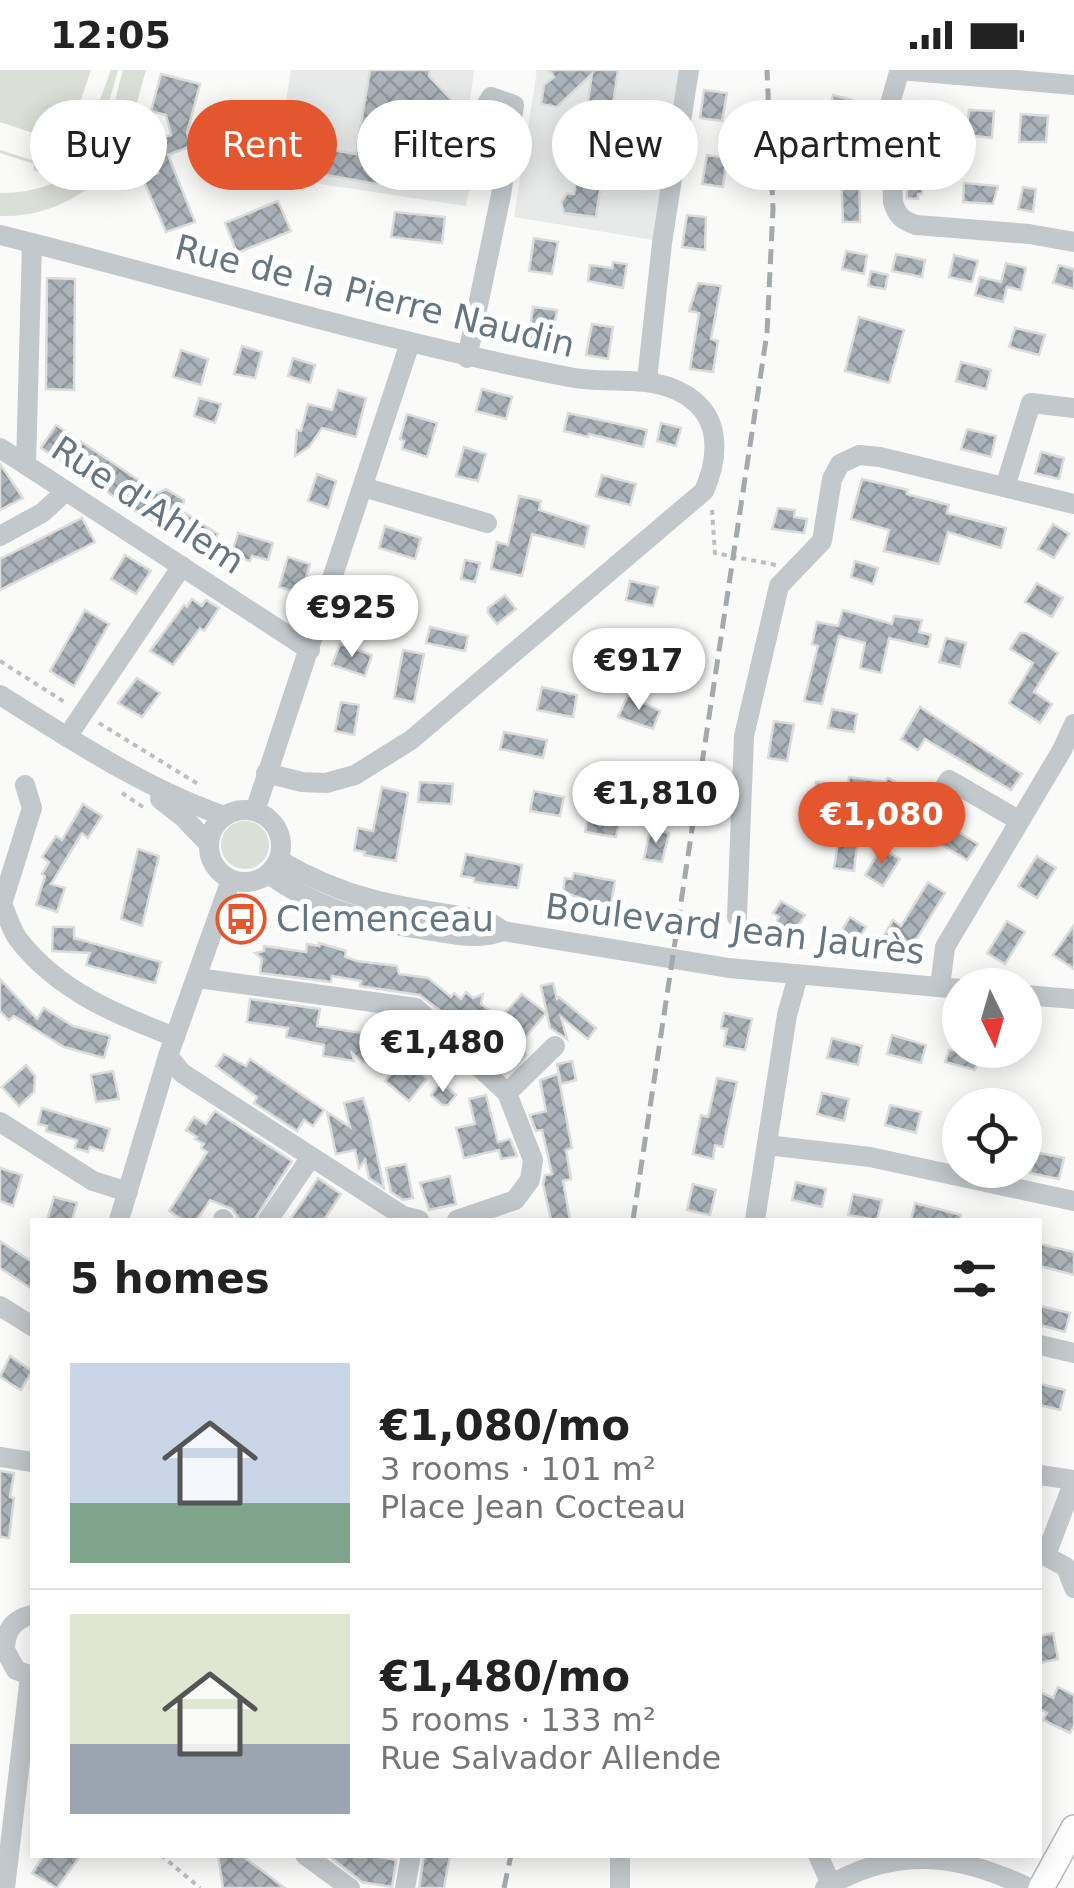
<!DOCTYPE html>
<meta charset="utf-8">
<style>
:root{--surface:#fff;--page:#f2f2f2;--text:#222;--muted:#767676;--line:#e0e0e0;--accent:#e4572e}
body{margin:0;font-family:"DejaVu Sans",sans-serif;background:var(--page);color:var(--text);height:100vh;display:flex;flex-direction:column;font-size:38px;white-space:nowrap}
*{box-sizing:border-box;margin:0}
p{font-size:32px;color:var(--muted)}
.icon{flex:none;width:55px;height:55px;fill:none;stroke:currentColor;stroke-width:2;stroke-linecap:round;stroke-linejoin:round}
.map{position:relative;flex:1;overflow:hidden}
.drawer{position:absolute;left:30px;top:1148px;width:1012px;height:640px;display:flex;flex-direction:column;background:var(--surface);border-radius:0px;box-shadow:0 5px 25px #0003}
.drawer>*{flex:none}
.hud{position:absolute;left:30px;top:30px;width:1015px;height:90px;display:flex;gap:20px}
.needle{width:65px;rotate:175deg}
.tools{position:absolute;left:942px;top:898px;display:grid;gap:20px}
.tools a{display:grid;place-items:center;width:100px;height:100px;border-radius:50%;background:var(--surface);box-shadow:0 5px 25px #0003;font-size:50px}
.price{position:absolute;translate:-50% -85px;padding:0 22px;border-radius:35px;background:#fff;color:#222;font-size:32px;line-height:65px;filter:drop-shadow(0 2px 5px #0008)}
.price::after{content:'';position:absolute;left:50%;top:60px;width:30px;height:22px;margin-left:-15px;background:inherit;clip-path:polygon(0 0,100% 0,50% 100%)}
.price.current{background:var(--accent);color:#fff}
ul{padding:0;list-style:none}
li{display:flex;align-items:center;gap:30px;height:250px;padding:0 40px}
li+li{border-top:2px solid var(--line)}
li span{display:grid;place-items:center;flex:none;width:280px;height:200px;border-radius:0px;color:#555}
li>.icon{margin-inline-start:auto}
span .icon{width:120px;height:120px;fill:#fffc;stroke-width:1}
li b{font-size:42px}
h2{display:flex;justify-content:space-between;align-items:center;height:120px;padding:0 40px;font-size:42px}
.pill{padding:0 35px;border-radius:45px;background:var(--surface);box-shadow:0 5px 25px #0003;font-size:35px;line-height:90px}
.pill.current{background:var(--accent);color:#fff}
.status{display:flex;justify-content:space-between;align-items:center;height:70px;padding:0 50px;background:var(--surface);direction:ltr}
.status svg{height:28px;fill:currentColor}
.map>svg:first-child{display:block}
.built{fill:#e8e9e9}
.grass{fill:#dadfd7}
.building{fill:url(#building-cross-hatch);stroke:#dcdcda;stroke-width:2.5}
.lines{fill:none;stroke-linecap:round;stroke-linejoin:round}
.major-casing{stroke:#b5babe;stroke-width:28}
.path{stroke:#bbbfc2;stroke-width:4;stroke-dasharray:5 5;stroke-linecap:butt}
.minor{stroke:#c3c8cc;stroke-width:20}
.major{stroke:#fff;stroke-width:25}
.rail{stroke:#a2aab0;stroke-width:5;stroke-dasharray:15 8;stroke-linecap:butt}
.labels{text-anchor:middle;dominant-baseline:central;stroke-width:10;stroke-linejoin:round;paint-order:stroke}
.street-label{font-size:35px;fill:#657683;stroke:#fff}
.poi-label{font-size:35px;fill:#657683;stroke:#fff;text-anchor:start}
</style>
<div class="status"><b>12:05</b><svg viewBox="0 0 49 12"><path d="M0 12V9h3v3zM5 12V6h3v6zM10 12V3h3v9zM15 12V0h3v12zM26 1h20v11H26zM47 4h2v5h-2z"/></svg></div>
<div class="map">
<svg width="1074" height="1818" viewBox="0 0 1074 1818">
<defs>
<pattern id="building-cross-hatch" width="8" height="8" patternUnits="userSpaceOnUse" patternTransform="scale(2.5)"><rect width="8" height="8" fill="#aab3b9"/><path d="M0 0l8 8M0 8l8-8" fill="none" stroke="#8e969c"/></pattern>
</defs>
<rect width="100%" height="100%" fill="#fafaf8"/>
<g class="built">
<polygon points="291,0 474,0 460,108 471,109 466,136 274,107"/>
<polygon points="537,0 681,0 653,170 514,147"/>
</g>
<g class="grass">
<polygon points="0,0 91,0 66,74 0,52"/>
<polygon points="111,0 118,0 102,57 91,54"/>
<path d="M123,0h23c-8,27 -14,58 -27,82 -22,42 -73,66 -119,64v-23c35,1 80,-14 99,-46 12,-22 17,-53 24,-77z"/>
<polygon points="0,80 35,91 38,85 56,91 51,107 33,100 34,94 0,83"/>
<circle cx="245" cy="775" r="24"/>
</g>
<g class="building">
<polygon points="370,0 430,0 429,6 455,34 438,51 434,47 388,48 377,114 292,99 296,74 356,84"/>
<polygon points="549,0 618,0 596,147 564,143 561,132 567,123 574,124 592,4 557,37 541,34 544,15 554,7"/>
<polygon points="161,4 200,14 187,63 191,76 168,85 195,152 166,162 143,109 158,103 146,73 171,65 166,45 151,41"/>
<polygon points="704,20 727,23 722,51 700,48"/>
<polygon points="833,25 852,30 846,54 828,50"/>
<polygon points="905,40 935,44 932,69 905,67"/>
<polygon points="969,40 994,41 992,68 966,65"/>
<polygon points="1021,44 1048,46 1046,72 1019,72"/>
<polygon points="859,77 860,152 843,152 841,103 837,103 836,89 842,89 842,78"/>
<polygon points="707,85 727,88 723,117 702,114"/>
<polygon points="906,100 924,102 922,124 918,124 918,129 907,128"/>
<polygon points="964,113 998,116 993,134 963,132"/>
<polygon points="1023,117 1036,119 1033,142 1018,139"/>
<polygon points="278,131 291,161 237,183 225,153"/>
<polygon points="395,142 445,147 442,173 391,167"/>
<polygon points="687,145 706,147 705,180 682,177"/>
<polygon points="534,168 558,172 552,204 529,201"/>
<polygon points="846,181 867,185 864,204 842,199"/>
<polygon points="896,184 925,190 922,207 892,201"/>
<polygon points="954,185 978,191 972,212 949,207"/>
<polygon points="613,192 627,194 623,218 588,211 590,195 612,198"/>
<polygon points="1006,193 1026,198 1021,220 1007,217 1003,232 975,225 980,207 1001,212"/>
<polygon points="1059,195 1074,199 1074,219 1053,213"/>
<polygon points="871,201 888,205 885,219 868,216"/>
<polygon points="47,208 75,209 74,320 46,319"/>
<polygon points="698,213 721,216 711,269 718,271 713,302 690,299 699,243 689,241"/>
<polygon points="533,237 557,240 551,275 528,271"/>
<polygon points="859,247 904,260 889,313 845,301"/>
<polygon points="592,254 613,257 608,289 586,285"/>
<polygon points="1015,258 1045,265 1039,285 1009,277"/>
<polygon points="242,276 262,282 255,308 234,304"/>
<polygon points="181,280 208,289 201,315 173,307"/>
<polygon points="293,288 315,295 310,313 288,306"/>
<polygon points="961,292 991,300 986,319 956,311"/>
<polygon points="482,319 512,327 506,349 476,341"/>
<polygon points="338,320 366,328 356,367 322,358 309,377 295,386 297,360 301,361 308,334 332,340"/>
<polygon points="199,328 221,334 215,353 194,346"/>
<polygon points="568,343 647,360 643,377 589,364 588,367 564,361"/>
<polygon points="407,344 437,353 427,387 402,379 404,371 400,369"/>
<polygon points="661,353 681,358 676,376 657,371"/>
<polygon points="56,355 158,423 166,419 184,430 182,441 218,464 203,487 146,446 141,449 143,446 41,378"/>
<polygon points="967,359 996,366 991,387 961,379"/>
<polygon points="464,377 486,384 478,411 456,406"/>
<polygon points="1041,382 1064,388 1059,409 1035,403"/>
<polygon points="0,394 23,428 0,440"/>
<polygon points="317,404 336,411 328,438 308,431"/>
<polygon points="602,405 636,414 630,435 596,426"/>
<polygon points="862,409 908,420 907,424 949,435 947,443 1006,458 1001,478 948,462 939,494 884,481 889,460 851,449"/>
<polygon points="519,426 541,431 539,440 589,456 584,477 532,464 522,506 491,499 497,472 508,475"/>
<polygon points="778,438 795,440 794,447 807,449 804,463 772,459"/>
<polygon points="82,448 95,472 0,520 0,489"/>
<polygon points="1053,454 1069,464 1054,488 1038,479"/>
<polygon points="385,456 421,468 415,489 379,478"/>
<polygon points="238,463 273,473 268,490 252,486 250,491 231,486"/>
<polygon points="125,485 151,501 136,524 111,509"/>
<polygon points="288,487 310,494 301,524 279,517"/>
<polygon points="465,490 480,493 475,512 461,509"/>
<polygon points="855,491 878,498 873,514 851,507"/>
<polygon points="363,507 396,518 388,539 355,528"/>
<polygon points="630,511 658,517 653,536 626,530"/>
<polygon points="1037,513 1063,528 1052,547 1025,532"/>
<polygon points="505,525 516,539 497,554 488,543 488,538"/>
<polygon points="192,529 202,536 206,530 219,538 204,561 200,558 173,595 150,581 184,535 187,537"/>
<polygon points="85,540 109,554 74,616 50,601"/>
<polygon points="843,540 892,554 894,546 922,550 919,562 931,565 928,577 889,568 881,603 860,598 865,573 839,566 822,634 804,631 818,576 812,574 817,552 838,556"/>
<polygon points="430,557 468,566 465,581 426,573"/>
<polygon points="601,562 622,566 616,598 595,594"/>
<polygon points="1020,563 1026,563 1058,583 1034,622 1052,634 1040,653 1009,633 1033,593 1010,579"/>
<polygon points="946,568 966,573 960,597 939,592"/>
<polygon points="340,574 372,585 365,606 332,595"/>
<polygon points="403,580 424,584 414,632 394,628"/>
<polygon points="137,608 160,623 142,647 118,633"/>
<polygon points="542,617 577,625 573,647 537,640"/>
<polygon points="628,625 660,641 653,659 618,647"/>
<polygon points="341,632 359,635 354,665 335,661"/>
<polygon points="920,637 1022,704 1011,720 925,669 918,680 901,669"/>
<polygon points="832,639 857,644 854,662 828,658"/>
<polygon points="774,651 794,654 787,691 768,688"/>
<polygon points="504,662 547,670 543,688 500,679"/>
<polygon points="849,707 885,712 888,708 905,718 887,749 862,734 854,801 834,798 839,766 809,761 816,712 848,715"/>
<polygon points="420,712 453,714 451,734 418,732"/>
<polygon points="382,717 408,723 396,791 364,785 365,782 354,780 358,758 373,761"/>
<polygon points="534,721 564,727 560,746 530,741"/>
<polygon points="83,734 102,746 88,768 82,763 51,814 65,818 57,842 36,835 45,806 42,804 49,792 42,787 56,766 62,770"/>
<polygon points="590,738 621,743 616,767 585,762"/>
<polygon points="949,756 978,774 967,790 939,773"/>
<polygon points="650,759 669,763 662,792 644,789"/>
<polygon points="881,778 900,789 883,816 865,805"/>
<polygon points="138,779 159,786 142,856 121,849"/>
<polygon points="466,784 522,795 518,818 474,812 474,808 461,806"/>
<polygon points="1037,786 1056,798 1037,828 1018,816"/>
<polygon points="574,803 615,811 611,834 580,831 580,828 563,822 565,808 572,809"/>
<polygon points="928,812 945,823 908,883 883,867 893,850 901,856"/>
<polygon points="781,831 805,845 787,873 770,862 779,847 773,843"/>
<polygon points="850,847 866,857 850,883 834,873"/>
<polygon points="1007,851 1025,862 1005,894 987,883"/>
<polygon points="1074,855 1074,899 1053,885"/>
<polygon points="53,857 74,857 74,868 161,892 155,913 86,895 90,883 52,881"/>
<polygon points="319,873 346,881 345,887 357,891 397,896 399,904 428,908 451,927 454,923 461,929 466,922 473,928 483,924 481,934 500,948 522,924 546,943 519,975 526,985 516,995 500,981 492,990 479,978 484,972 419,925 360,916 361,911 332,906 331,912 260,903 262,889 255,883 264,881 264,876 306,882 307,874 319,876"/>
<polygon points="0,909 37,949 44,938 73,956 110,966 104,988 64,977 14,946 9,950 0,941"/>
<polygon points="553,913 557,929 559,927 596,958 588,969 561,947 567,969 550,958 541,916"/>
<polygon points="250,929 320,939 317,956 375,965 377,958 395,961 403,952 429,974 411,995 427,1009 409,1031 385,1011 396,997 363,992 352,983 354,991 323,986 324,975 286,967 288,958 247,952"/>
<polygon points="724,943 752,949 745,980 724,976 727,959 721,958"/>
<polygon points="892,965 926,975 921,993 887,984"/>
<polygon points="832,968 862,976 858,995 827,988"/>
<polygon points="949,980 980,980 975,1000 945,992"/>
<polygon points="224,984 246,996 250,989 324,1040 313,1056 304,1050 297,1061 254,1033 257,1027 216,996"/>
<polygon points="572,991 576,1010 561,1014 557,994"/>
<polygon points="26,995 35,1006 34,1022 19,1036 2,1017"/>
<polygon points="113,1001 119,1029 96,1032 91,1005"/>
<polygon points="558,1004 572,1078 566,1080 571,1109 563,1111 570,1150 551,1150 543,1114 545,1105 552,1104 542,1060 536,1061 530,1045 546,1041 540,1010"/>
<polygon points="717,1008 737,1012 723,1077 715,1075 713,1089 693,1084 701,1045 708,1047"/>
<polygon points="441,1012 456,1025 448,1035 442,1035 431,1025"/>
<polygon points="822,1023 849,1029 844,1051 817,1044"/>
<polygon points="486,1025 498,1072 510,1069 517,1086 501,1089 499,1080 464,1088 456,1058 475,1054 469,1029"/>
<polygon points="363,1028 369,1046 384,1118 369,1108 365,1090 359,1098 355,1080 336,1084 327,1042 350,1057 344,1033"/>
<polygon points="890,1035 921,1042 916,1063 885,1055"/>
<polygon points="42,1038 110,1059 103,1081 90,1077 88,1082 75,1078 77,1070 46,1061 47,1056 38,1054"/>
<polygon points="215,1041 292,1091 254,1150 240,1150 232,1139 210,1130 197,1150 183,1150 169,1141 207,1082 201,1078 204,1074 195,1069 197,1067 186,1060 194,1047 206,1054"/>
<polygon points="1035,1082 1064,1088 1059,1109 1030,1103"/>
<polygon points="406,1094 413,1128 403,1130 391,1122 386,1098"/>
<polygon points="0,1098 22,1105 13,1136 0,1131"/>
<polygon points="450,1106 456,1134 429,1140 420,1113"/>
<polygon points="318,1108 341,1124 324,1150 290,1150"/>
<polygon points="796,1112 826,1119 822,1137 792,1130"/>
<polygon points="693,1114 716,1120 710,1145 687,1140"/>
<polygon points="853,1124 882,1130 877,1150 848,1145"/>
<polygon points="54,1127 77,1133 72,1150 47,1150"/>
<polygon points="915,1133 961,1145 960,1150 911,1150"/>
<polygon points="0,1171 32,1192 32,1219 0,1198"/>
<polygon points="1040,1174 1074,1182 1074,1205 1040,1196"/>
<polygon points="1040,1236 1070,1243 1065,1262 1040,1255"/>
<polygon points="10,1286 32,1301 21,1320 0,1307"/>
<polygon points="1040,1314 1065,1320 1060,1340 1040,1335"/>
<polygon points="0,1401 14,1403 10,1427 14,1428 9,1468 0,1467"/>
<polygon points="1053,1563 1058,1589 1040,1593 1040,1566"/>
<polygon points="1058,1617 1074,1625 1074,1656 1070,1663 1043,1650 1047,1643 1040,1639 1040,1622 1053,1628"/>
<polygon points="44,1785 81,1785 57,1818 32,1803"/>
<polygon points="218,1785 241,1785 285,1818 223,1818"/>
<polygon points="328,1785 371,1785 396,1790 392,1817 362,1812"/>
<polygon points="424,1785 450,1785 444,1818 419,1818"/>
</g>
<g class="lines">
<g class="major-casing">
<polyline id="major" points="1041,1818 1074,1758"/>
</g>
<g class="path">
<polyline points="712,440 715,483 776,495"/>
<polyline points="0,591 66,633"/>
<polyline points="99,653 198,714"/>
<polyline points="122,723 143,737"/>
<polyline points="161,1785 200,1818"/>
</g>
<g class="minor">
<polyline points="900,0 1074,15"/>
<path d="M899,2l-9,32 3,98c4,14 9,18 23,23l113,9 45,8"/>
<path d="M0,165c190,47 377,105 569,142 42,9 89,-6 125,24 28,23 23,61 10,90l-293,249 -56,35 -29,8 -24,-1 -36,-9"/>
<polyline points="467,288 501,125 514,35 491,27 478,49 505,98"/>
<polyline points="647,310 662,173 689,0"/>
<polyline points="0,378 310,580"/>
<polyline points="26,395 32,173"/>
<polyline points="363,417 487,453"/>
<polyline points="1005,417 1031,333 1074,338"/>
<polyline points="0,466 42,443 66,421"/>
<path d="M0,625c72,45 144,93 224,121"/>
<polyline points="67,667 182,496"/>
<path d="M25,715l7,23 -30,96c5,11 9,25 16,35 40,52 99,76 157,98"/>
<polyline points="160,729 183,747 209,774"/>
<circle cx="245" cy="776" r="36"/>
<polyline points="255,741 410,273"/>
<polyline points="920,757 949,710 1020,751"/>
<path d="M279,790c71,42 127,48 207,60l17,11 226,37 231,21"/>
<path d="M269,804c48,36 105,49 164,57 25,4 45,9 70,0"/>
<polyline points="737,847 744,666 779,516 822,471 832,409 840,394 859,385 880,387 1074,434"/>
<polyline points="198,908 416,938 507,1023 533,1090 530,1110 515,1130 457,1150"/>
<polyline points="940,917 945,877 1062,680 1074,654"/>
<polyline points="1025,925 1074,929"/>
<polyline points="168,986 182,1003 403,1146 419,1150"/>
<polyline points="507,1023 555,976"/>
<polyline points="0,1052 93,1111 128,1122"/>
<polyline points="767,1075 870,1087 1074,1131"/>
<polyline points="223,1149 224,1150"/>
<polyline points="119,1150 168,986 231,810"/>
<polyline points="268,1150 311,1087"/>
<polyline points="755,1150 787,945 798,906"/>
<polyline points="0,1236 32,1256"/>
<polyline points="1040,1275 1074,1283"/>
<polyline points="0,1387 32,1392"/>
<polyline points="1040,1405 1074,1410"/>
<polyline points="1040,1483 1066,1497 1074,1518"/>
<polyline points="1046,1485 1074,1411"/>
<path d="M32,1545c-18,4 -27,15 -27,35l11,20 16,6"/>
<polyline points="305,1785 350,1818"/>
<polyline points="620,1785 620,1818"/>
<polyline points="818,1785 831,1814"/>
<polyline points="5,1818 30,1606"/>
<polyline points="405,1818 411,1785"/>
<path d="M825,1818c70,-42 132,-35 204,0"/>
</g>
<use href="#major" class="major"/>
<g class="rail">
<polyline points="633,1150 767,263 773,139 767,0"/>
<polyline points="504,1818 511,1785"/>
</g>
</g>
<defs>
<g id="bus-ring" transform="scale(2.5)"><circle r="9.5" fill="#fff" stroke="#e4572e" stroke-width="1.5"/><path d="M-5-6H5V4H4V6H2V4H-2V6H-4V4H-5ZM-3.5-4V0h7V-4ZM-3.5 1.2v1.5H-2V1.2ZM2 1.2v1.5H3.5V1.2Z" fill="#e4572e"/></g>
</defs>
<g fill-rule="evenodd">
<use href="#bus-ring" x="241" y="849"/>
</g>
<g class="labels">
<g class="street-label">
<text transform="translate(375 226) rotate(14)">Rue de la Pierre Naudin</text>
<text transform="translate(148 435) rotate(33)">Rue d'Ahlem</text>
<text transform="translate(735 859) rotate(7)">Boulevard Jean Jaurès</text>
</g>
<g class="poi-label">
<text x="276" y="849">Clemenceau</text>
</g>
</g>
</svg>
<div class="tools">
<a><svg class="needle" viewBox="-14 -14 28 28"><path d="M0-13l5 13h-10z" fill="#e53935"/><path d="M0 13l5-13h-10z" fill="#767676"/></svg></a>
<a><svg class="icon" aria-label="locate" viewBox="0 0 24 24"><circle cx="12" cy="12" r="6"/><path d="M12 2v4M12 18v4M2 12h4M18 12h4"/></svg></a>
</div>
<b class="price" style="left:352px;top:590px">€925</b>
<b class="price" style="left:639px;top:643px">€917</b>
<b class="price" style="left:656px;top:776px">€1,810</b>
<b class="price current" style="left:882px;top:797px">€1,080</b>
<b class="price" style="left:443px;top:1025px">€1,480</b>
<div class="hud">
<a class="pill">Buy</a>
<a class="pill current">Rent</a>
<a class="pill">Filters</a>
<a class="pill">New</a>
<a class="pill">Apartment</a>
</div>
<section class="drawer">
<h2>5 homes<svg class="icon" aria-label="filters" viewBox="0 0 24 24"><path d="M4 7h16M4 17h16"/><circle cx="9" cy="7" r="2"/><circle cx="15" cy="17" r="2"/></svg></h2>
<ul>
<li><span style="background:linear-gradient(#c9d6e8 70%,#7fa58c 0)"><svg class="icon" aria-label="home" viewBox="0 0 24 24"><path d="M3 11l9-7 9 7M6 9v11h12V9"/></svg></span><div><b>€1,080/mo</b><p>3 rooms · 101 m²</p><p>Place Jean Cocteau</p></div></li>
<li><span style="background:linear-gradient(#dfe7d0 65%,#9aa5b1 0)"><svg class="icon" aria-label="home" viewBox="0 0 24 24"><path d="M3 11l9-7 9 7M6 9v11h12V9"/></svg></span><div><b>€1,480/mo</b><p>5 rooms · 133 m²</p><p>Rue Salvador Allende</p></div></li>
</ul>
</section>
</div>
